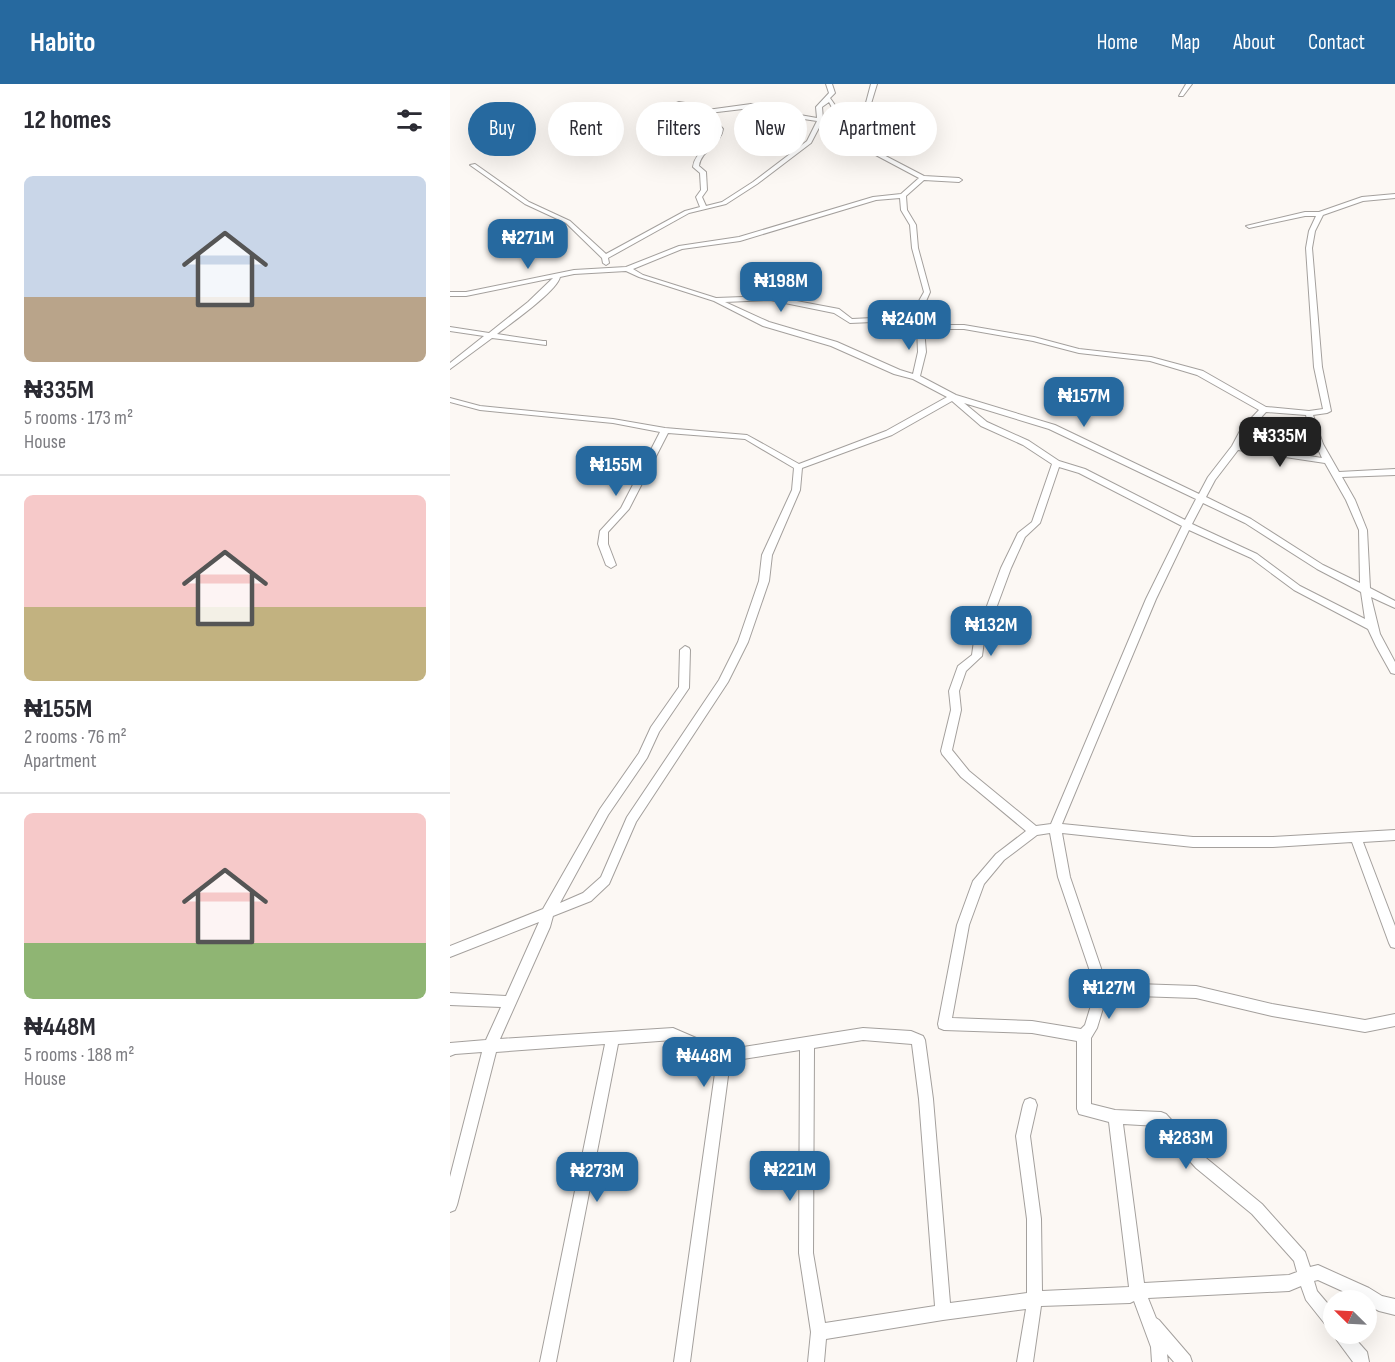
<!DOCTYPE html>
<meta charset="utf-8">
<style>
:root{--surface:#fff;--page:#f2f2f3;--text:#2b2b33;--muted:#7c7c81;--line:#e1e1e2;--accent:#26699f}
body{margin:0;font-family:"Sofia Sans Condensed",sans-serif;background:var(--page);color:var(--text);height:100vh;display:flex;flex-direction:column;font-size:22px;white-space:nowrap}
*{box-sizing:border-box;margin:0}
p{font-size:20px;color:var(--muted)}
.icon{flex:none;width:33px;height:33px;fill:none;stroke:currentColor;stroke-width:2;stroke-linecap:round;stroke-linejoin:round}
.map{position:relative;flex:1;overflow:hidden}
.drawer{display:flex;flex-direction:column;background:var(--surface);width:450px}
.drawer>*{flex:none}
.banner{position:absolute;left:18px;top:18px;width:570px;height:54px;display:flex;gap:12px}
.needle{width:39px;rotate:294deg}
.fabs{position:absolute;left:873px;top:1206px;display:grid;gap:12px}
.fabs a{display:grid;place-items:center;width:54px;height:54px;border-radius:50%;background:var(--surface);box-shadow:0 6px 24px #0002;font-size:30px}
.price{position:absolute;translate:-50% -51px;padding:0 14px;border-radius:12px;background:var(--accent);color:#fff;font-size:20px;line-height:39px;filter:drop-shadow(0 2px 3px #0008)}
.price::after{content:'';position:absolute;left:50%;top:36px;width:18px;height:14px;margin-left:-9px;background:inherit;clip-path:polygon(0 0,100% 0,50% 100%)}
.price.on{background:#222;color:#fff}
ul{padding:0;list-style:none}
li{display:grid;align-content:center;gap:12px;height:318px;padding:0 24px}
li+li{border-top:2px solid var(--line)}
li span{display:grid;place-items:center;height:186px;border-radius:9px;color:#555}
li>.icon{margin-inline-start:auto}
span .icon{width:108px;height:108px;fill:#fffc;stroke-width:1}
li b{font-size:26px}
h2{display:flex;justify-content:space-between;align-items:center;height:72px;padding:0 24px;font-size:26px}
.pill{padding:0 21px;border-radius:27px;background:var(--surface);box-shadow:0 6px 24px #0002;font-size:21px;line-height:54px}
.pill.on{background:var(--accent);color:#fff}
header{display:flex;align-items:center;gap:36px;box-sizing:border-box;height:84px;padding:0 30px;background:var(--accent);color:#fff}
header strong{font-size:28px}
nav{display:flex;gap:33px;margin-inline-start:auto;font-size:21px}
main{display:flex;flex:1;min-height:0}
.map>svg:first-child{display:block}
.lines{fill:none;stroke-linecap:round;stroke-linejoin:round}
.minor-casing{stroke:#a4a09d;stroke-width:2}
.minor{fill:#fff;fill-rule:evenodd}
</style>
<header>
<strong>Habito</strong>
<nav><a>Home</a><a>Map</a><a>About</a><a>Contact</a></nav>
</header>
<main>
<section class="drawer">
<h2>12 homes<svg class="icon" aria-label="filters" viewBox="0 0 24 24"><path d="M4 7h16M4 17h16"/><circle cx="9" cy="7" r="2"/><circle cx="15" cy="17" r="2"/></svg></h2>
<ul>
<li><span style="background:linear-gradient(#c9d6e8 65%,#b9a48a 0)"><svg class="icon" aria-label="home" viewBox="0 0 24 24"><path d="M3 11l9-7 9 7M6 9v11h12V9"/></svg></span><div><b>₦335M</b><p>5 rooms · 173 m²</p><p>House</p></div></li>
<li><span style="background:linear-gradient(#f6c9c9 60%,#c2b280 0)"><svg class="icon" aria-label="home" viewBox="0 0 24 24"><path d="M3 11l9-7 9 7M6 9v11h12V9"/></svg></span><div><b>₦155M</b><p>2 rooms · 76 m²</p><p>Apartment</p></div></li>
<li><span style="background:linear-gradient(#f6c9c9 70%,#8fb573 0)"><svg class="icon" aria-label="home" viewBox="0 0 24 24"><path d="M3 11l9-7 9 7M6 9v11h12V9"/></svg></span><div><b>₦448M</b><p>5 rooms · 188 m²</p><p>House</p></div></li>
</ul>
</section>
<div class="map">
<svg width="945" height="1278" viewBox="0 0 945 1278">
<rect width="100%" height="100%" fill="#fcf8f4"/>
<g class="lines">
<g class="minor-casing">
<g id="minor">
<path d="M376,0h6l3,9 -5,5 12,17 1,7 13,6 7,-14 8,-30h6l-11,36 -6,11 -1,7 17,13 48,25 35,2 3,2 -3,2 -35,-2 -18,16 1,14 9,15 2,23 12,44 -7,16 1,17h40l70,12 45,12 72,8 52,14 63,36 43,4 14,-2 -9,-42 -8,-119 3,-17 7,-15h-11l-56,12 -3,-2 59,-14h14l43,-15 33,-3v4l-32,3 -40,14 -8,16 -3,17 10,119 9,44 -4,2 -14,2 10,29 16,28 56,-3v6l-53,2 13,23 12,30 3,58 25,13v7l-24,-11 9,37 15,28v12l-4,-1 -15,-27 -8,-17 -74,-39 -43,-32 -62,-28 -33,69 -94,225 131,13h80l122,-7v10l-32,2 32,84v22l-4,-1 -2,-4 -37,-101 -79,5h-80l-131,-14 8,44 36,106 90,3 76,18 93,16 30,-6v12l-30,6 -93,-16 -76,-18 -89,-3 -10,33 -6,10v66l24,6 46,2 5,2 40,44 56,46 43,48 5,15 8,-2 51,23 13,8 13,3v16l-16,-4 -13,-7v-4h-4l-44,-20 -4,1 3,10 17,20v20l-5,-2 -23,-29 -5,-14 -12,5 -141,7 8,20 3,2 31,36 2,6h-18l-7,-8 1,8h-16l-1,-15 -17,-46 -4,2 -89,3 -8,56h-16l9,-53 -83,11 -117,19 -2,23h-16l3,-30 -12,-79 1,-203 -70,11 -40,301h-16l43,-303 -44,-19 -55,4 -62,318h-16l65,-318 -109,8 -39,153 -2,5 -5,2v-35l32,-125 -27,2 -5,2v-13l36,-3 15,-33 -51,-2v-12l56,3 33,-74 -89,35v-11l93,-37 57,-100 39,-56 12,-26 28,-40 1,-37 5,-4 4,2 1,2 -1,38 -30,44 -12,26 -39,57 -48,88 23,-10 18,-16 26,-60 92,-137 19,-38 21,-61 3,-26 30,-65 2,-22 -49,-29 -77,-6 -39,76 -21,23v12l8,21 -5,3 -5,-3 -8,-21 2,-13 21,-23 39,-76 -47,-9 -133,-13 -30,-8v-4l30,8 133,13 52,9 82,7 52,29 87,-33 61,-34 -34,-18 -19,-5 -63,-28 -68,-20 -49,-25 -75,-24 -13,-6 -52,3 -14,3c-3,14 -50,47 -63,57l46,7h3v4l-54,-7 -42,31v-6l34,-27 -34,-5v-4l39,6 39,-31 25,-24 -87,18h-16v-4h16l108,-22 52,-3 53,-21 60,-9 134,-40 28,-3 18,-16 -47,-25 -18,-13v-8l-15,-8 -17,-2 -11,21 -54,41 -31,20 -37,9 -81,45 1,5 -3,2 -3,-2 -1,-5 -36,-35 -41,-19 -55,-39 5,-1 54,38 41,19 36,33 79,-43 15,-4 -4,-10 5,-7 -1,-17 -7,-6c2,-17 22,-22 24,-38l-18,-21 -19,-2 -19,7 -2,-1v-2l20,-8 24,4 4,4 44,-6 25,2 24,9 17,3 -1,-11 13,-14zM379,18l7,13 1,6 -14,-2 -1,-12zM301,24l24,2 22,8 20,3 -10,20 -54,41 -31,20 -16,4 -4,-9 5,-7 -1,-18 -7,-6c2,-16 22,-21 24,-37l-14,-16zM450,114l1,12 9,15 2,23 12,44 -9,16 1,16 -43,-6 -21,1 -13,-10 -69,-13 -54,2 -73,-23 -10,-6 49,-20 58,-8 136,-41zM320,216l64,13 16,10 23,-1 44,6 1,24 -5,22 -13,-4 -63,-28 -68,-20 -44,-20zM474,245h40l69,12 46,12 71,8 47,14 62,35 -18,19 -9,17 -24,31 -9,17 -144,-69 -99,-30 -36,-19 6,-24zM502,317l29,25 42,19 29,19 -20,58 -14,11 -17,35 -27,73 -2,14 -14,11 -9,25 2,19 -10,41 1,3 19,23 65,54 -30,23 -23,27 -16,44 -19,99 1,4 5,2 88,3 45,8v68l2,5 30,8 20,165 -87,4 -1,-72 -11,-83 7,-31 -2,-5 -5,-2 -5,2 -2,5 -7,31 11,83v74l-77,10 -17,-204 -8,-59 -2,-4 -12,-5 -48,-3 -139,22 -51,-22 -173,11 50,-112 3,-11 38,-15 18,-17 27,-62 92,-140 20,-40 21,-61 3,-26 28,-65 2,-22 90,-33zM514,319l85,26 147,70 -11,21 -100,-51 -26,-8 -30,-20 -42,-19zM816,328l40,3 3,14 13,29 -81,-13 7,-13zM788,366l87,13 21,37 13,30 1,53 -37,-18 -72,-46 -45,-22 9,-17zM609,383l20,6 103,53 -36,73 -95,225 -15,2 -67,-55 -17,-21 9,-40 -2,-19 7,-20 16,-15 2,-15 27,-73 14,-31 15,-14zM753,419l42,20 72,46 44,23 4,27 -65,-33 -43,-32 -65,-30zM600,749l8,44 38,112 -11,36 -4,4 -49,-8 -80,-3 17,-93 15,-41 20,-24 33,-25zM413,956l49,4 7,55 16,207 -110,17 -12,-70 1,-205zM673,1040l35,2 38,42 56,46 42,47 3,11 -8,3 -145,8z"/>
<polygon points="736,0 742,0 733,12 729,12"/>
<polygon points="883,1250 901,1250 917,1268 919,1278 903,1278 886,1255"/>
</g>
</g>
<use href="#minor" class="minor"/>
</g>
</svg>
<div class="fabs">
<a><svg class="needle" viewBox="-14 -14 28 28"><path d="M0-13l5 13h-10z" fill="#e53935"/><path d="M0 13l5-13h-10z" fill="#7c7c81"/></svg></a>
</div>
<b class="price" style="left:78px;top:186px">₦271M</b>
<b class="price" style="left:331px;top:229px">₦198M</b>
<b class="price" style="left:459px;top:267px">₦240M</b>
<b class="price" style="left:634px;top:344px">₦157M</b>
<b class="price on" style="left:830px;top:384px">₦335M</b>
<b class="price" style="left:166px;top:413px">₦155M</b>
<b class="price" style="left:541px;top:573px">₦132M</b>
<b class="price" style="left:659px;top:936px">₦127M</b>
<b class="price" style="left:254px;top:1004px">₦448M</b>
<b class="price" style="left:736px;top:1086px">₦283M</b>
<b class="price" style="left:340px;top:1118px">₦221M</b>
<b class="price" style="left:147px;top:1119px">₦273M</b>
<div class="banner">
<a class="pill on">Buy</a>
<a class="pill">Rent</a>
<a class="pill">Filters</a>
<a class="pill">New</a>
<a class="pill">Apartment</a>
</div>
</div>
</main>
